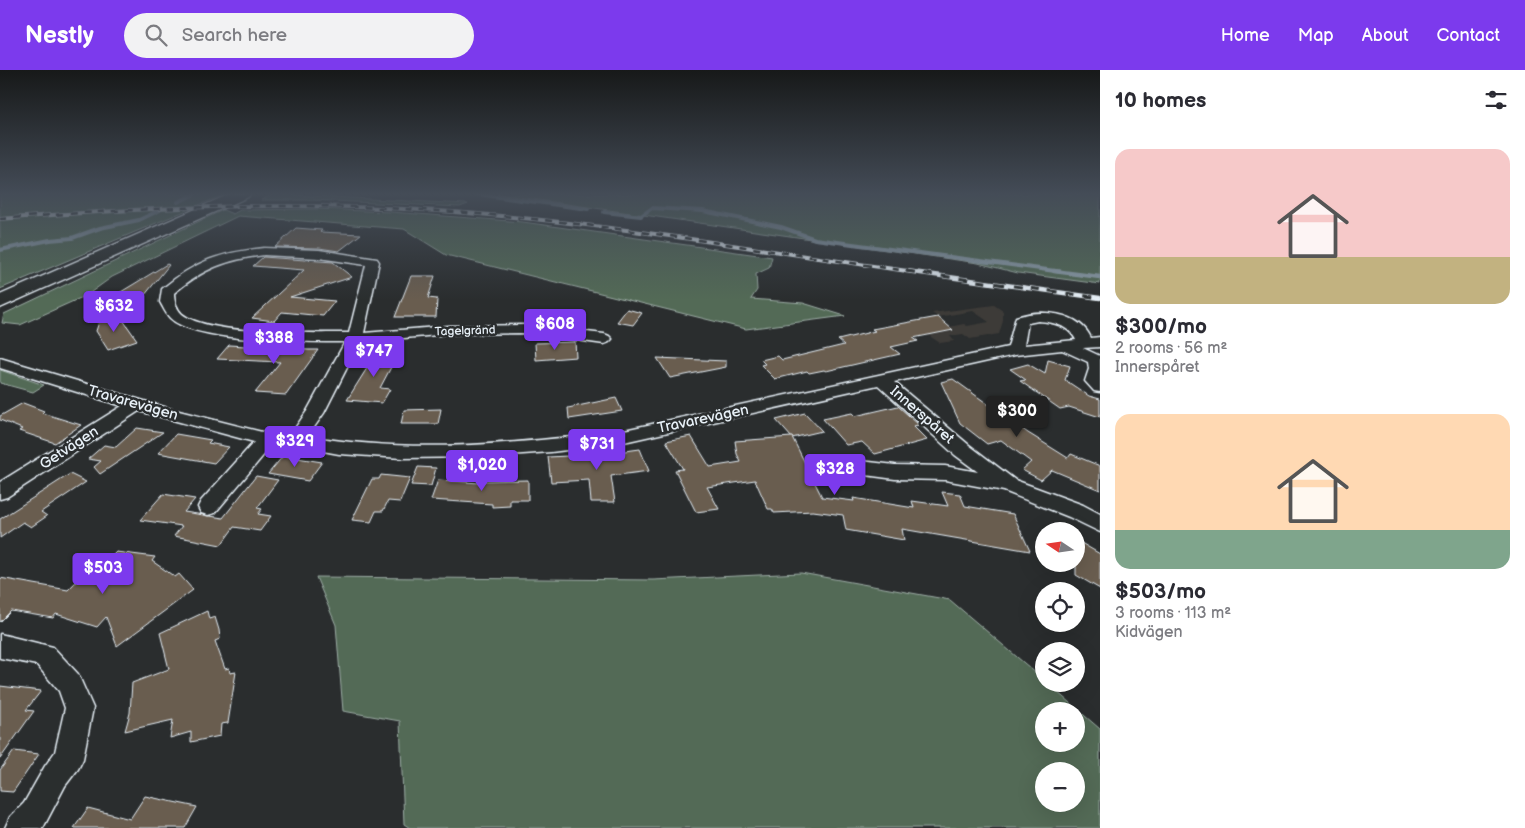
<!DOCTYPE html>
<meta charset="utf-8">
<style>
:root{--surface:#fff;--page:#f2f2f3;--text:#2b2b33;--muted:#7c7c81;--accent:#7c3aed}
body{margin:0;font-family:"Balsamiq Sans",sans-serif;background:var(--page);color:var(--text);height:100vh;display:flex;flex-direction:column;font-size:19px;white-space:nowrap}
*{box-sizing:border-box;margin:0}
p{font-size:16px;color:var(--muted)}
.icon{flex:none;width:28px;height:28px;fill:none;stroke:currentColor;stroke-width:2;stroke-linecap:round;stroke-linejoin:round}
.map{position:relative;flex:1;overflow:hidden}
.details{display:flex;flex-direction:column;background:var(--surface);width:425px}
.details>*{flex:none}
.needle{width:32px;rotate:283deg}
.buttons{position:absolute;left:1035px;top:452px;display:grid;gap:10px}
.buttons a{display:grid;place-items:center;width:50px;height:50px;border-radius:50%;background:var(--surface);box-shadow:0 5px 20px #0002;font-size:25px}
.price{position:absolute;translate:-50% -42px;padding:0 11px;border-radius:5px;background:var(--accent);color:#fff;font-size:16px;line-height:32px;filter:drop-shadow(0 1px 2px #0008)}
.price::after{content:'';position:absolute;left:50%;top:30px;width:15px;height:11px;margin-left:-8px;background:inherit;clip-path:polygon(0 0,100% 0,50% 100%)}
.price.current{background:#222;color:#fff}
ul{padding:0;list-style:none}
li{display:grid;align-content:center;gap:10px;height:265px;padding:0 15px}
li span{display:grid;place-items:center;height:155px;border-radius:15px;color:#555}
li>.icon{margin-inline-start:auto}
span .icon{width:90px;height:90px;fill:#fffc;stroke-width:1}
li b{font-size:21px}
h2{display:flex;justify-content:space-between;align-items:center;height:60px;padding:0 15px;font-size:21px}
header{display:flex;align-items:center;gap:30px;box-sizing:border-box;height:70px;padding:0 25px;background:var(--accent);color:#fff}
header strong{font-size:24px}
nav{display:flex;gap:28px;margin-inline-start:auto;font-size:18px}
.search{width:350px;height:45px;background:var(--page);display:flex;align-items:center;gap:12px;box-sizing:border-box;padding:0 18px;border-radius:28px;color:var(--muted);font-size:19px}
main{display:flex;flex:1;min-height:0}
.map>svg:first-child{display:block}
.built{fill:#3d3b38}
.green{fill:#536a56;stroke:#9eaea7;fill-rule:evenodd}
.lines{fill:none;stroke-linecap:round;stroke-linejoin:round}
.stream-far1{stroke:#8c9da8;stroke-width:4}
.stream{stroke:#8c9da8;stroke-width:4.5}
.building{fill:#695d50;stroke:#e8f1f8}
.minor-casing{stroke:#e8f1f8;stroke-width:3}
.secondary-casing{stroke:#e8f1f8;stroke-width:3}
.minor{fill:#2a2d2e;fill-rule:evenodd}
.secondary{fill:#2a2d2e;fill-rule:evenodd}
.rail-far1-casing{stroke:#e8f1f8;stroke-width:4}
.rail-casing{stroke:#e8f1f8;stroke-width:4.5}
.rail-far1{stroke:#2a2d2e;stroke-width:2.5;stroke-dasharray:7;stroke-linecap:butt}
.rail{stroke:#2a2d2e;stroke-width:3;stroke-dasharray:9;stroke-linecap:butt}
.labels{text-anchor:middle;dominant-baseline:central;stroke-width:5;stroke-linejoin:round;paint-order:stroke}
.far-street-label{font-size:12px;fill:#e8f1f8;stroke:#2a2d2e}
.street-label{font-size:15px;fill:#e8f1f8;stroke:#2a2d2e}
</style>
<header>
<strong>Nestly</strong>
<div class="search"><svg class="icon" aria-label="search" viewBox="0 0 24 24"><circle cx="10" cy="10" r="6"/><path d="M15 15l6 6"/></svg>Search here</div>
<nav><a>Home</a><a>Map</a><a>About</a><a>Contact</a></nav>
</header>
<main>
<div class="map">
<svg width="1100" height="758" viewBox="0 0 1100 758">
<rect width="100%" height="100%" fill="#2a2d2e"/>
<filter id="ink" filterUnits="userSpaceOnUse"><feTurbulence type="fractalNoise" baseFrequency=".02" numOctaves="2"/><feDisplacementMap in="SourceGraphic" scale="10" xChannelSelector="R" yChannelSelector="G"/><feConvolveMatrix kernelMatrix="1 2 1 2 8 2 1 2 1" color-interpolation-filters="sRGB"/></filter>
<g filter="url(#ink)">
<polygon class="built" points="994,235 1003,241 1003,251 999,264 970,269 963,264 950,266 954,271 940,273 928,265 952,260 949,257 964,254 967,256 989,252 973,241 938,247 932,243"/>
<g class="green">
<polygon points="0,124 225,124 0,219"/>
<polygon points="274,124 468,134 460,137 312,130 261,130"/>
<polygon points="497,124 1100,124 1100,214 1018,203 978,193"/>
<polygon points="315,139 391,142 523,152 772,187 769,198 756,204 757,220 751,229 803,233 845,246 746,259 446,185 404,159 238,146 112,207 87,225 20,255 2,253 4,244 223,140 233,144 240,140"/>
<polygon points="0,300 44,315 33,322 0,313"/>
<path d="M801,503l149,27 94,80v4h4l52,45v99h-690l-6,-4 -4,-103 -57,-10 -7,-86 -20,-48 337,3zM1044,641h32v33h-32zM1044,701h32v33h-32z"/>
</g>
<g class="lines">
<g class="stream-far1">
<polyline points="477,124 588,139"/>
<polyline points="178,132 195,124"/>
<polyline points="604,142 641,146 652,138 703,141 781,157 815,169 1063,202"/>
<polyline points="0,180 50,170 72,168 100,158 139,150 160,140"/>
</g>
<polyline class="stream" points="1054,201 1100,207"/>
</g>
<g class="building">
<polygon points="296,158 322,160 320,162 361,164 339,181 319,178 275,177"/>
<polygon points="263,187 333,192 352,207 290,227 335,231 323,246 282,242 274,251 252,248 304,200 253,196"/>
<polygon points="167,194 169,195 140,231 111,228"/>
<polygon points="411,206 435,206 428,228 437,229 436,247 395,247"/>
<polygon points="627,239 642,243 633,255 617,252"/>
<polygon points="101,246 123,250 137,270 108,280 96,261"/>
<polygon points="938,247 953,260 913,268 918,271 891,277 900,284 826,301 824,300 809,303 807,301 775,309 761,295 765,294 761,290 778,286 782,290 844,275 838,270 875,261 872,259"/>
<polygon points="575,272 576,287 536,290 535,273"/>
<polygon points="229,275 308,280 318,280 286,325 255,323 280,292 217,289"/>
<polygon points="370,281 399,282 380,318 390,319 382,333 347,330 369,295 363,295"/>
<polygon points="657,288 726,291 726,297 670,308"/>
<polygon points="1048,290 1070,296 1065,310 1089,326 1100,329 1100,347 1069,337 1060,339 1020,311 1026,310 1010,299 1028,294 1045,304"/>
<polygon points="953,309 1028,363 1068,388 1071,384 1100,396 1100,420 1052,400 1041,410 1022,400 1031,392 1001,370 987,374 960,353 941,312"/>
<polygon points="616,328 622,341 569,349 568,338"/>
<polygon points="23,333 44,341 42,343 81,355 55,373 19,361 22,359 0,350 0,346"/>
<polygon points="898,336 919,355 913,356 927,370 875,384 862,372 846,375 823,349 852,343 855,346"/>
<polygon points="441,339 438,354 401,354 404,340"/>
<polygon points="805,343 822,361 792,368 776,350"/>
<polygon points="137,358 163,362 100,404 94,397 101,391 88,389 104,375 116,377"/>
<polygon points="176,364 211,370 208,373 229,377 214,393 158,383"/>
<polygon points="691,366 710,397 741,392 737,384 735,371 792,367 822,427 854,431 853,428 914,438 912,431 948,436 942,422 960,424 965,436 1013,444 1030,481 902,459 904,470 846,460 843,445 813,441 774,443 772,439 768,439 755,410 707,417 719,439 696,442 675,400 683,399 666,371"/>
<polygon points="640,379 649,401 611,406 615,432 591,432 589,410 551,412 548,387 588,385 588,386"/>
<polygon points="283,386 291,387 322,392 308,411 268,404"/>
<polygon points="418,397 436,398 431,416 411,415"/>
<polygon points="70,404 86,412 41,442 47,446 31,457 23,452 0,468 0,449"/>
<polygon points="381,405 410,408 400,432 388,431 383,441 376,441 371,452 352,450 372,409 379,409"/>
<polygon points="256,406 278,410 257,438 262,439 258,444 271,446 260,461 234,457 221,475 174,466 182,456 140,450 163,424 195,429 184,442 223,448"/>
<polygon points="438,410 479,413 480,411 528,410 528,430 510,430 510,436 492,437 492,434 431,430"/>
<polygon points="1076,470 1100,484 1100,519 1076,505"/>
<polygon points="116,482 155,487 152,491 175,507 179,504 193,520 117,576 106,547 97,557 56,544 53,548 11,541 0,552 0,508 68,520 102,485 112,486"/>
<polygon points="207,541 209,549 215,547 219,560 220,569 215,571 225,599 229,598 230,603 236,602 228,653 221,654 220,666 191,672 191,662 170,668 173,650 125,661 130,643 132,613 169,599 160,563"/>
<polygon points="0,616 41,621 26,640 34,641 0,689"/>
<polygon points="14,681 39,684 13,722 0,721 0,700"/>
<polygon points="145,726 197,737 185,758 74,758 88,738 130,749"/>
</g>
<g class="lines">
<g class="minor-casing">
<g id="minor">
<path d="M264,178l55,2 58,9 2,3 -15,71 85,-7 77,-1 78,9 5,2 3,3 -3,3 -5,2 -78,-11 -77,1 -89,8 -36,71 -16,23c101,18 206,8 307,-4l393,-85 8,-30c24,-8 63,-6 75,21l9,-1v10l-17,1 17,8v36l-6,-1 -9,-10 4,-12 -1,-7 -26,-12 -47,5 -121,27 75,63 46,35 68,25 17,9v18l-31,-15 -65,-26 -59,-11 -50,-1 -67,-9 -3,-5 3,-5 7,-2 60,7 50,1 33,6 -23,-17 -77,-70 -263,59 -64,8 -68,5 -81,1 -63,-4 -43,-8 -24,-1 -57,68 -7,2 -7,-2 -3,-6 3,-6 53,-59 -115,-31 -132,86 -7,2v-17l122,-76 -122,-38v-10l171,51 91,23 29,2 16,-23 38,-69c-36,0 -150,1 -175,-24 -4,-4 -7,-11 -10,-16l2,-13c35,-29 58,-36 102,-41zM264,185l55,3 47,7 -17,68c-37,0 -140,3 -167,-19 -6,-6 -8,-13 -8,-21 30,-25 52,-33 90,-38zM1038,251c14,1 31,4 38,19l-52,5 4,-22z"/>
<polygon points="0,564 53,577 78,604 93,638 83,689 78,699 65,716 43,758 5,758 10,747 24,733 45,696 55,682 65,638 59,621 37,595 0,588"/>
</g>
</g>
<g class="secondary-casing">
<polygon id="secondary" points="230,124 250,124 248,127 0,238 0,225"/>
</g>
<use href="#minor" class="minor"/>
<use href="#secondary" class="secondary"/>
<g class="rail-far1-casing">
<path id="rail-far1" d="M0,149c146,-12 292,-18 438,-8 159,10 319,39 477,61"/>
</g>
<g class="rail-casing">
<polyline id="rail" points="906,201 1100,228"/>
</g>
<use href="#rail-far1" class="rail-far1"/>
<use href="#rail" class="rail"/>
</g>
</g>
<linearGradient id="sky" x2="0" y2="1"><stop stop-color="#171919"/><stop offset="0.54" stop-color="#444c57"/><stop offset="1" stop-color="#444c57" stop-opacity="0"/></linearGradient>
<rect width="1100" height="230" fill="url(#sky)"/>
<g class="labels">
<g class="far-street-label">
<text transform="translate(465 261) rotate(-2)">Tagelgränd</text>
</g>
<g class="street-label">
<text transform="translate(133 333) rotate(16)">Travarevägen</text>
<text transform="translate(922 345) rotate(41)">Innerspåret</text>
<text transform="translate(703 349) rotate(-12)">Travarevägen</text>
<text transform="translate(69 378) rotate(-33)">Getvägen</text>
</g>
</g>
</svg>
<div class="buttons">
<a><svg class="needle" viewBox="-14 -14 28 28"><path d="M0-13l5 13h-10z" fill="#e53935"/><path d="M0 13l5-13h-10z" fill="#7c7c81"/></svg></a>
<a><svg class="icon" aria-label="locate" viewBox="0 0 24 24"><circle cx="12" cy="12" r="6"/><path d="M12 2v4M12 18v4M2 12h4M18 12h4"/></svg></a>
<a><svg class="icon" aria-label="layers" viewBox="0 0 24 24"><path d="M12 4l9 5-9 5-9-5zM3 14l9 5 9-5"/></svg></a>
<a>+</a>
<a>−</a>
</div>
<b class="price" style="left:114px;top:263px">$632</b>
<b class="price" style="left:555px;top:281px">$608</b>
<b class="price" style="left:274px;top:295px">$388</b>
<b class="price" style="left:374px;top:308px">$747</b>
<b class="price current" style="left:1017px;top:368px">$300</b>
<b class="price" style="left:295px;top:398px">$329</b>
<b class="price" style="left:597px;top:401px">$731</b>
<b class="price" style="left:482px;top:422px">$1,020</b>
<b class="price" style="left:835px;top:426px">$328</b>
<b class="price" style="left:103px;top:525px">$503</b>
</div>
<section class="details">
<h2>10 homes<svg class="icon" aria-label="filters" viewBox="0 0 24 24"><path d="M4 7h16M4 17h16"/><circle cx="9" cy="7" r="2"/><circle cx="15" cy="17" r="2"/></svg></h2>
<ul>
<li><span style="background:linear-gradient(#f6c9c9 70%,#c2b280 0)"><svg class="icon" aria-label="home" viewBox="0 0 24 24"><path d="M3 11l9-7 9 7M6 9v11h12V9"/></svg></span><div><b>$300/mo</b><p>2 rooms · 56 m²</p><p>Innerspåret</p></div></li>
<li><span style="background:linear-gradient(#ffd9b3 75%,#7fa58c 0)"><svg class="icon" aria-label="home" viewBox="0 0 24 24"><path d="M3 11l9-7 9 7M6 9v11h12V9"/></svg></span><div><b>$503/mo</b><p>3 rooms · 113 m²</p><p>Kidvägen</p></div></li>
</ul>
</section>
</main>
